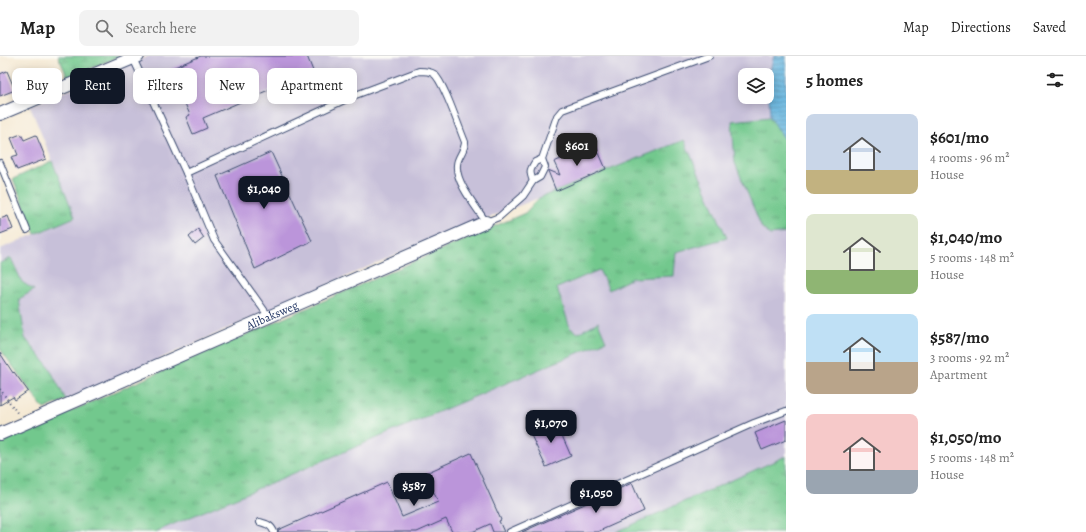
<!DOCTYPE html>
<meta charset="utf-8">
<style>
:root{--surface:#fff;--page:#f2f2f2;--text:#222;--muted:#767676;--line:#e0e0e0;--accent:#111827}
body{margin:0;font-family:Alegreya,serif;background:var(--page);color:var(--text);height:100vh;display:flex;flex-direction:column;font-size:15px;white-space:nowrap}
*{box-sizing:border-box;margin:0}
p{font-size:13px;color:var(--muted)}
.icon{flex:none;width:22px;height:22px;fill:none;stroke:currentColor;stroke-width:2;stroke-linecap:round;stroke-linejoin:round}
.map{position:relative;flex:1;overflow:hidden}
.drawer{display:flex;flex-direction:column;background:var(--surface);width:300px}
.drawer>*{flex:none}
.guide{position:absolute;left:12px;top:12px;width:380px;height:36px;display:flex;gap:8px}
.buttons{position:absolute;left:738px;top:12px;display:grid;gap:8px}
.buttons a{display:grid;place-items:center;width:36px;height:36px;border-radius:8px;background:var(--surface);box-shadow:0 2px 10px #0003;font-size:20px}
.price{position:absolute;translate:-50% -34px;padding:0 9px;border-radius:8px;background:var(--accent);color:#fff;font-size:13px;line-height:26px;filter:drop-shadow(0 1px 2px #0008)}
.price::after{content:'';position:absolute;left:50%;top:24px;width:12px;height:9px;margin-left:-6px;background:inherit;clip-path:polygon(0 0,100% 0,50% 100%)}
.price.current{background:#222;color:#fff}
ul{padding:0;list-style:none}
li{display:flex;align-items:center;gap:12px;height:100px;padding:0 20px}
li span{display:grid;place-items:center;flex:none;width:112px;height:80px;border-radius:8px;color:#555}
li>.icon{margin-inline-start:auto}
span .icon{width:48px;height:48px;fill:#fffc;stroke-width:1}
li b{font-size:17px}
h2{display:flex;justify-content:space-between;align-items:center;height:48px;padding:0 20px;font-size:17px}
.chip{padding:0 14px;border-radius:8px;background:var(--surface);box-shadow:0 2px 10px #0003;font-size:14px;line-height:36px}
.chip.current{background:var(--accent);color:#fff}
header{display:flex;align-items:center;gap:24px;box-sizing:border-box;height:56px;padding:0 20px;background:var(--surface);border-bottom:1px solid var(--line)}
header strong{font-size:19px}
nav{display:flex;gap:22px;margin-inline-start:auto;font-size:14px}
.search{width:280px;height:36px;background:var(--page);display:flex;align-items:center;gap:10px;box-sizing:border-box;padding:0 14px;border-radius:8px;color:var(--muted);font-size:15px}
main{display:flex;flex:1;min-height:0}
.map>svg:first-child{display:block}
.industrial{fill:#c7c0d9;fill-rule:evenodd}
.grass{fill:url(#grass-tufts);stroke:#467c76}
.wetland{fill:url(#wetland-marsh);stroke:#467c76}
.water{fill:url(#water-rules);stroke:#40729e}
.building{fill:#bb95da}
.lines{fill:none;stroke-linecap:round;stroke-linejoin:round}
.service-casing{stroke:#3c4b70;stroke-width:8}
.minor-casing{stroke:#3c4b70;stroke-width:14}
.path{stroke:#3c4b70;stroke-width:2;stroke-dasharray:1 3;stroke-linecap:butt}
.service{stroke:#fff;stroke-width:6}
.minor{stroke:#fff;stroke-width:12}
.labels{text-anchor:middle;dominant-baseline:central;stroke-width:4;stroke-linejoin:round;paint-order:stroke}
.street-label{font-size:12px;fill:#1b2f5e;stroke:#fdfcf7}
</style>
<header>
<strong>Map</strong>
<div class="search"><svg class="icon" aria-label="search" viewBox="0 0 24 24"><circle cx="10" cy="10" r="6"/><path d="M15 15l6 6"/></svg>Search here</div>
<nav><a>Map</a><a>Directions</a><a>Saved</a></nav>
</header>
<main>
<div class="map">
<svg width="786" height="476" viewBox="0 0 786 476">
<defs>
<pattern id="grass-tufts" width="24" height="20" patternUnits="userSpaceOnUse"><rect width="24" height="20" fill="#72c88d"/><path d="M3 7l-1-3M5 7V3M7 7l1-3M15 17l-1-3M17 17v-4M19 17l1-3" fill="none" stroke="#5da376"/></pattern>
<pattern id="wetland-marsh" width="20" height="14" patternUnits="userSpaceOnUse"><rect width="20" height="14" fill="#72c88d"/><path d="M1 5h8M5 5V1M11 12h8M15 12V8" fill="none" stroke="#5da376"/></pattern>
<pattern id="water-rules" width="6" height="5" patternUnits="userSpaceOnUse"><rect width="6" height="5" fill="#64b4de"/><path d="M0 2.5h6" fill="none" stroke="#5293b7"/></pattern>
</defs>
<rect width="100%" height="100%" fill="#fdfcf7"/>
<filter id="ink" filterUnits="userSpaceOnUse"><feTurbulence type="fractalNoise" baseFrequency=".025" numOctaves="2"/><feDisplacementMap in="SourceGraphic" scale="8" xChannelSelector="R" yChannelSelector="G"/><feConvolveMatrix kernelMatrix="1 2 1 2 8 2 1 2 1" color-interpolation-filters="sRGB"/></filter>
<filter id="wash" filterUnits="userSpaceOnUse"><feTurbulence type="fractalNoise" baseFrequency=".012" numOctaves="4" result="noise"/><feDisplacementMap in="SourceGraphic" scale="16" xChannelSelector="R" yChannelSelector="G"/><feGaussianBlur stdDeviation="0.9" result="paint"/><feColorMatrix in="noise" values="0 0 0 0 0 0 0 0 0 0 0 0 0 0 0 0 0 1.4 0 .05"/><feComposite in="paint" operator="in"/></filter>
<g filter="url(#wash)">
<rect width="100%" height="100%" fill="#f5e9d3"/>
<path class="industrial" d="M149,0h625l-6,22 2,39 -38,5 3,41 27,65 8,7 16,-2v223l-170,76h-461l451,-191 -28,-8 -8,-5 -13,-40 43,-18 9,20 23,-12 41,-2 11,-136 -289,115 -329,145 -17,-33 -24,-28 -6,-40 15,-9 -12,-8 -11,-24 -11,5v-14l75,-32 -45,-111zM745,19h22v22h-22z"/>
<g class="grass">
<polygon points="770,61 786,85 786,177 770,179 762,172 735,107 732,65"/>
<polygon points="684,84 727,182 676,196 674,220 632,222 609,234 599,214 557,232 570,272 578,277 598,266 606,285 155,476 0,476 0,386 525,157 539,142"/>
<polygon points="52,105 75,161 35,178 13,123"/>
<polygon points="11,202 22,226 34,234 19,243 25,282 49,311 66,344 44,353 0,293 0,207"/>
<polygon points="786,400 786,476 616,476"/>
</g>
<polygon class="wetland" points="58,0 120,0 68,22"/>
<polygon class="water" points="774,0 786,0 786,85 770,61 768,22"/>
<g id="blocks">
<g class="building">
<polygon points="201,0 307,0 313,15 203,62 207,72 193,78 186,61 190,59 170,13"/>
<polygon points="7,15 15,34 0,40 0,18"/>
<polygon points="21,78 24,84 36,79 46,103 17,114 11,101 18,99 11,82"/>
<polygon points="595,88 606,113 556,135 548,115 548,114 560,119 554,106"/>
<polygon points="271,96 312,185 255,213 217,120"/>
<polygon points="8,160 13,173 0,178 0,163"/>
<polygon points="198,173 204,182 195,189 189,181"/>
<polygon points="0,297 13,317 14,316 28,335 15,344 13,341 0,349"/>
<polygon points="786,364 786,384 762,394 755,377"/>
<polygon points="556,366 571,400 546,411 530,377"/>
<polygon points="471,397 501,464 499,465 504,476 493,476 490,468 472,476 452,476 446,463 417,476 278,476 278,474 387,426 402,461 438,446 426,417"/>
<polygon points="632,427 644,455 597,476 522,476"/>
</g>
</g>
</g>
<g filter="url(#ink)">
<use href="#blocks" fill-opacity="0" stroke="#3c4b70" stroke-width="1"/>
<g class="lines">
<g class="service-casing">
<g id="service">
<polyline points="133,2 186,117 214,184 269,261"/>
<polyline points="0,107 27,174"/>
<path d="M186,117l167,-77 66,-25c5,0 11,0 15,3 10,8 25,54 31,68 0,9 -8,15 -8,23 -2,17 20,43 29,57l13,-5 24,-21 10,-15 7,-4 5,-10 -3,-8 15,-43 5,-6 147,-54"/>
<path d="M533,125c-4,-10 -3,-11 2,-19l7,-3"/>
<path d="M260,466c7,2 11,3 14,10"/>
<polyline points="510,476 754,367 786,355"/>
</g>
</g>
<g class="minor-casing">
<g id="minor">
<polyline points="0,58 138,0"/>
<path id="s1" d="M0,378l486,-212"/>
</g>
</g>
<polyline class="path" points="0,333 18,358"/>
<use href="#service" class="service"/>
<use href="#minor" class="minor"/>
</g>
</g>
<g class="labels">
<g class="street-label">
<text stroke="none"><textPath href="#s1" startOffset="297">Alibaksweg</textPath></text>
</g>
</g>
</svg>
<div class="buttons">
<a><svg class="icon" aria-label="layers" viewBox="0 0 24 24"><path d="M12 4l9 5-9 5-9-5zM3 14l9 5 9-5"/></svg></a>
</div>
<b class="price current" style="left:577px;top:111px">$601</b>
<b class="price" style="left:264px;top:154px">$1,040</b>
<b class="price" style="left:551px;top:388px">$1,070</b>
<b class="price" style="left:414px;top:451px">$587</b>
<b class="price" style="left:596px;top:458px">$1,050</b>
<div class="guide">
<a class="chip">Buy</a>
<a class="chip current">Rent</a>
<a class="chip">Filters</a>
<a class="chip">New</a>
<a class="chip">Apartment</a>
</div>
</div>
<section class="drawer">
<h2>5 homes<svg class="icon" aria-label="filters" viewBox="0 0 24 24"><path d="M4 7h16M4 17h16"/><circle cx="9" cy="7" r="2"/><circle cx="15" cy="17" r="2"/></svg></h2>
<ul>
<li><span style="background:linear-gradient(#c9d6e8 70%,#c2b280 0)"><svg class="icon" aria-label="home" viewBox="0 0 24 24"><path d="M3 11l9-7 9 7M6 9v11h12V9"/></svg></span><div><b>$601/mo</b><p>4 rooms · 96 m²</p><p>House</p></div></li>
<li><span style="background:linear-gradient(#dfe7d0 70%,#8fb573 0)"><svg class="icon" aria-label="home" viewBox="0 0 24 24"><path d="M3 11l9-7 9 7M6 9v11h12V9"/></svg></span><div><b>$1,040/mo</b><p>5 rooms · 148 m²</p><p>House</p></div></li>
<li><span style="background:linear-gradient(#bfe0f5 60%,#b9a48a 0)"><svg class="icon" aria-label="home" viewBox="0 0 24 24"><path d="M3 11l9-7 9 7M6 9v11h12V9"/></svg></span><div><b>$587/mo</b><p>3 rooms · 92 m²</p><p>Apartment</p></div></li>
<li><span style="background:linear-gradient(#f6c9c9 70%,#9aa5b1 0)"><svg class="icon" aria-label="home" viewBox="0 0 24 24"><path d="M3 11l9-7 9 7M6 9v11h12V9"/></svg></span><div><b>$1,050/mo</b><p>5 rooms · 148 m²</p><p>House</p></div></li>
</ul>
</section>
</main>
